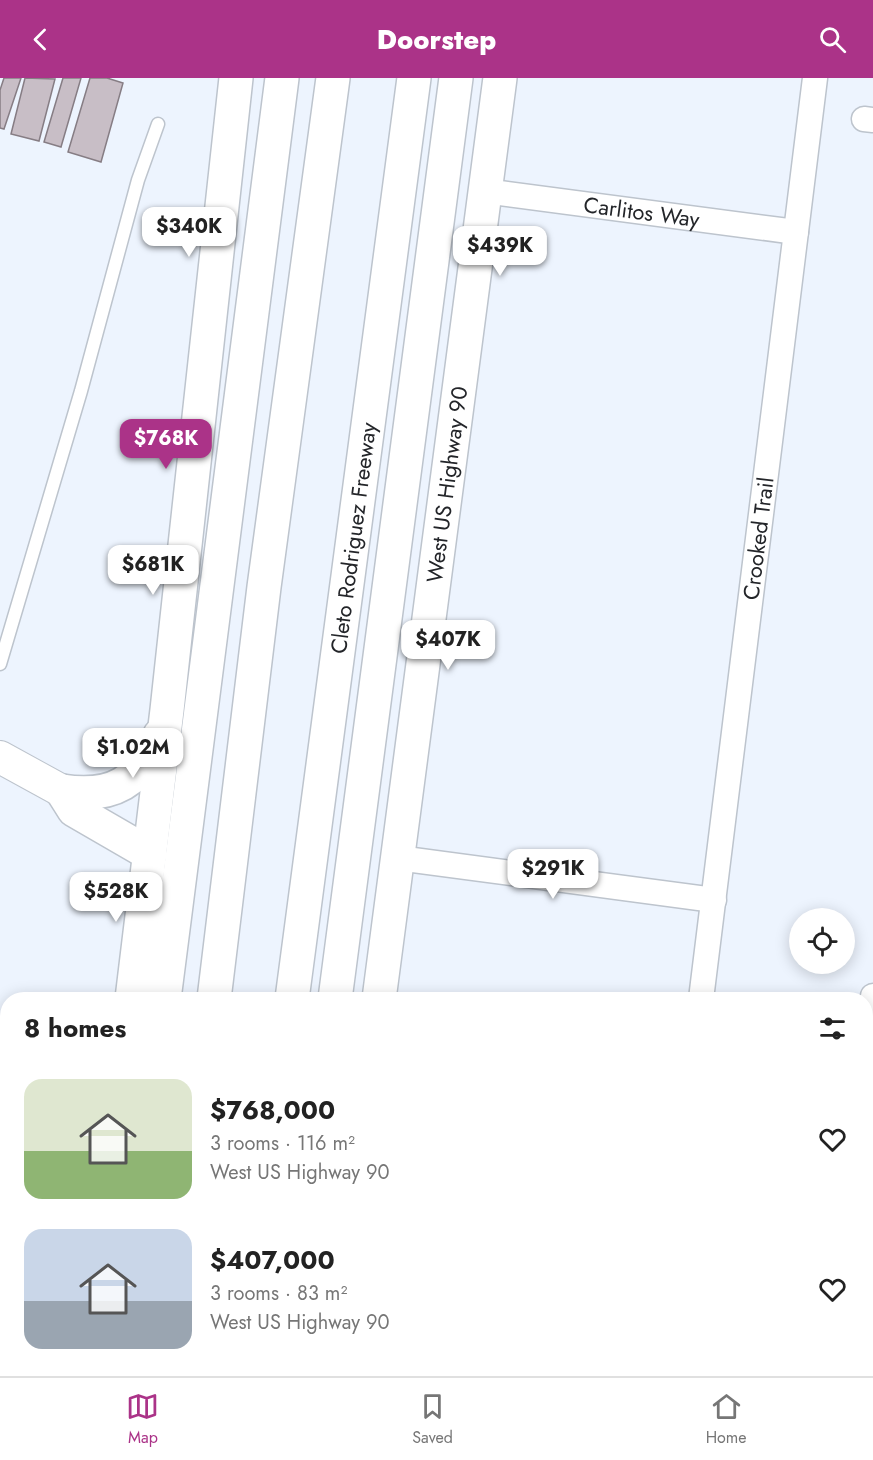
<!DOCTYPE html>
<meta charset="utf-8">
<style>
:root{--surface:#fff;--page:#f6f6f6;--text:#222;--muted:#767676;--line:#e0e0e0;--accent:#ab3388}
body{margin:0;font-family:Jost,sans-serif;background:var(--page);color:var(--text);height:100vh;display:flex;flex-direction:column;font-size:22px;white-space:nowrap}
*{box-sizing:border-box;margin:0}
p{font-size:20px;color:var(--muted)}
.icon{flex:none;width:33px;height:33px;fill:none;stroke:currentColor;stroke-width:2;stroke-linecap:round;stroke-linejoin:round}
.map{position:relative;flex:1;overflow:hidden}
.drawer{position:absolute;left:0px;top:914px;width:873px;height:386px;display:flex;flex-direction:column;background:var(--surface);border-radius:24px 24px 0 0;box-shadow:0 3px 15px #0003}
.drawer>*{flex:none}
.tools{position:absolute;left:789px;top:830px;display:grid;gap:12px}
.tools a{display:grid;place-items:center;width:66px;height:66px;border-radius:50%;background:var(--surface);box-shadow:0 3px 15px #0003;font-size:30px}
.price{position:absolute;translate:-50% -51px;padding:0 14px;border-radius:12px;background:#fff;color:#222;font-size:20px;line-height:39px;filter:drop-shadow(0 2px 3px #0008)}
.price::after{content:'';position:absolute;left:50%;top:36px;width:18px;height:14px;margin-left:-9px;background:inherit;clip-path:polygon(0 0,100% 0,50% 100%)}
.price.active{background:var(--accent);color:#fff}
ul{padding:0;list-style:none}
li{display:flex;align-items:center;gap:18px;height:150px;padding:0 24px}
li span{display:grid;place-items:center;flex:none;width:168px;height:120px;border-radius:18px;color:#555}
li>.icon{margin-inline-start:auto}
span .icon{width:72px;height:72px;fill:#fffc;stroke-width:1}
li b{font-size:26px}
h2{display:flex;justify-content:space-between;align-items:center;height:72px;padding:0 24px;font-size:26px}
header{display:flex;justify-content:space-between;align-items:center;height:78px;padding:0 24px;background:var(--accent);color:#fff;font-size:27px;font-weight:800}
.tabs{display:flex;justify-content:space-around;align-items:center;height:84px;border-top:2px solid var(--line);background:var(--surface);font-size:16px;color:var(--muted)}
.tabs a{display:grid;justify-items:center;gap:3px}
.tabs .active{color:var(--accent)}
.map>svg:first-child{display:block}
.building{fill:#c8bec6;stroke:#867d84;stroke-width:1.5}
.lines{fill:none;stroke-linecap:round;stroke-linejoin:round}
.service-casing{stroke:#bdc4cd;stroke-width:15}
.minor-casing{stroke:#bdc4cd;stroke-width:27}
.tertiary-casing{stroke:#bdc4cd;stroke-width:34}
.secondary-casing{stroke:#bdc4cd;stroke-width:36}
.motorway-casing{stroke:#bdc4cd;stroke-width:36}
.service{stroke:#fff;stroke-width:12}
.minor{stroke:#fff;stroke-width:24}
.tertiary{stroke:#fff;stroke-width:32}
.secondary{stroke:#fff;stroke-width:33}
.motorway{stroke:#fff;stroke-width:33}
.labels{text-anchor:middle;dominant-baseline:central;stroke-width:6;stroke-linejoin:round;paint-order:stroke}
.street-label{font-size:22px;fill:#232529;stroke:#fff}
</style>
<header><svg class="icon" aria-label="back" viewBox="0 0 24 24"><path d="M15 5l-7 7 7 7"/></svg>Doorstep<svg class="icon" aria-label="search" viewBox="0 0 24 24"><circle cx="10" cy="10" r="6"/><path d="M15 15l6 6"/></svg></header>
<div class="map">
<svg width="873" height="1298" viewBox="0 0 873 1298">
<rect width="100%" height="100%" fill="#edf4fe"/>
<g class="building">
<polygon points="4,0 21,0 4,51 0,50 0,12"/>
<polygon points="25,0 55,1 39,63 11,56"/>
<polygon points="63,0 81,0 61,69 44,64"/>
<polygon points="90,0 107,0 123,5 101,84 68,74"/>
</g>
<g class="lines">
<g class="service-casing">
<g id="service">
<polyline points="0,586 81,313 138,102 158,46"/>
<polyline points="0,1089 8,1090"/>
<polyline points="393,1298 394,1292"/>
<polyline points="473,1298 473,1292"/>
</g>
</g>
<g class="minor-casing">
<g id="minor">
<polyline points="864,41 873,42"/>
<path id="s1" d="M485,113l311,41"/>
<polyline points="398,780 714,822"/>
<path id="s2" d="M701,921l114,-921"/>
<polyline points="866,979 873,918"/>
<polyline points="866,1085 873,1086"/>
<polyline points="651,1298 652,1292"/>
</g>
</g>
<g class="tertiary-casing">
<polyline id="tertiary" points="0,679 62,713"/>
</g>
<g class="secondary-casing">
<g id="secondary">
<path d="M62,713c51,8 78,-9 98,-56"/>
<polyline points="62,713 74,732 150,776"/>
<polyline points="132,921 167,632 236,0"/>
<path id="s3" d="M379,921l121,-921"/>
<polyline points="82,1298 83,1292"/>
<polyline points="330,1298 331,1292"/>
</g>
</g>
<g class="motorway-casing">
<g id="motorway">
<polyline points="164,921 282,0"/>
<polyline points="214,921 264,509 333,0"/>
<path id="s4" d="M292,921l122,-921"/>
<polyline points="335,921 456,0"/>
<polyline points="115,1298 115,1292"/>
<polyline points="163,1298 163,1292"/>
<polyline points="243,1298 244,1292"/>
<polyline points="285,1298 286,1292"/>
</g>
</g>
<use href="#service" class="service"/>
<use href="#minor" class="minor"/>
<use href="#tertiary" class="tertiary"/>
<use href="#secondary" class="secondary"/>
<use href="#motorway" class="motorway"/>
</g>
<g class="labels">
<g class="street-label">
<text stroke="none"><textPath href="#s1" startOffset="158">Carlitos Way</textPath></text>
<text stroke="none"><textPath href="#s3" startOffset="519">West US Highway 90</textPath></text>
<text stroke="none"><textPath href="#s4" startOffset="465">Cleto Rodriguez Freeway</textPath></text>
<text stroke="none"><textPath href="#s2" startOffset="464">Crooked Trail</textPath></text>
</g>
</g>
</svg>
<div class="tools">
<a><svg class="icon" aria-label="locate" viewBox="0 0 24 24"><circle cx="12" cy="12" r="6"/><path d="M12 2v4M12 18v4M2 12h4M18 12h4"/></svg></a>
</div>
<b class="price" style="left:189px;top:180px">$340K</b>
<b class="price" style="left:500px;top:199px">$439K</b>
<b class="price active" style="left:166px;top:392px">$768K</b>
<b class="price" style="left:153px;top:518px">$681K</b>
<b class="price" style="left:448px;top:593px">$407K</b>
<b class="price" style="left:133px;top:701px">$1.02M</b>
<b class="price" style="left:553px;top:822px">$291K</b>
<b class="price" style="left:116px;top:845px">$528K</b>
<section class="drawer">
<h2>8 homes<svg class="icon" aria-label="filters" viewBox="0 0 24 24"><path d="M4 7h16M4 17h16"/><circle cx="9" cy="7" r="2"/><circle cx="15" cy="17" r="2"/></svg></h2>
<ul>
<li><span style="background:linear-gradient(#dfe7d0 60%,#8fb573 0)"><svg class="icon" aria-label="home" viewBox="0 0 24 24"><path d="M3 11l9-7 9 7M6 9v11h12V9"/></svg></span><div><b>$768,000</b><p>3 rooms · 116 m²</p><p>West US Highway 90</p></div><svg class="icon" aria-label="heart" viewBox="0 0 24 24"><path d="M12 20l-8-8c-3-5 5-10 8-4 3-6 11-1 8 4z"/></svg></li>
<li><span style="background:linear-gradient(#c9d6e8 60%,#9aa5b1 0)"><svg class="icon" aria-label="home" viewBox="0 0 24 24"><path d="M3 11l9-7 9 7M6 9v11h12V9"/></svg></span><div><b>$407,000</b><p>3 rooms · 83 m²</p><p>West US Highway 90</p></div><svg class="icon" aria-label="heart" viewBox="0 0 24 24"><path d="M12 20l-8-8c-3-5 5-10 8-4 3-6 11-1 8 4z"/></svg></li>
</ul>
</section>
</div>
<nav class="tabs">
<a class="active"><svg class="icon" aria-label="map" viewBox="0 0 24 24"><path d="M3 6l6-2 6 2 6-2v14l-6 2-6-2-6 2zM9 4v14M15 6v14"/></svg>Map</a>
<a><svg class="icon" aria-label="saved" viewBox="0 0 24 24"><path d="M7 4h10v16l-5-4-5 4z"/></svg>Saved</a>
<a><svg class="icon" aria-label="home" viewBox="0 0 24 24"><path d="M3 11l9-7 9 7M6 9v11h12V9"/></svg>Home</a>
</nav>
